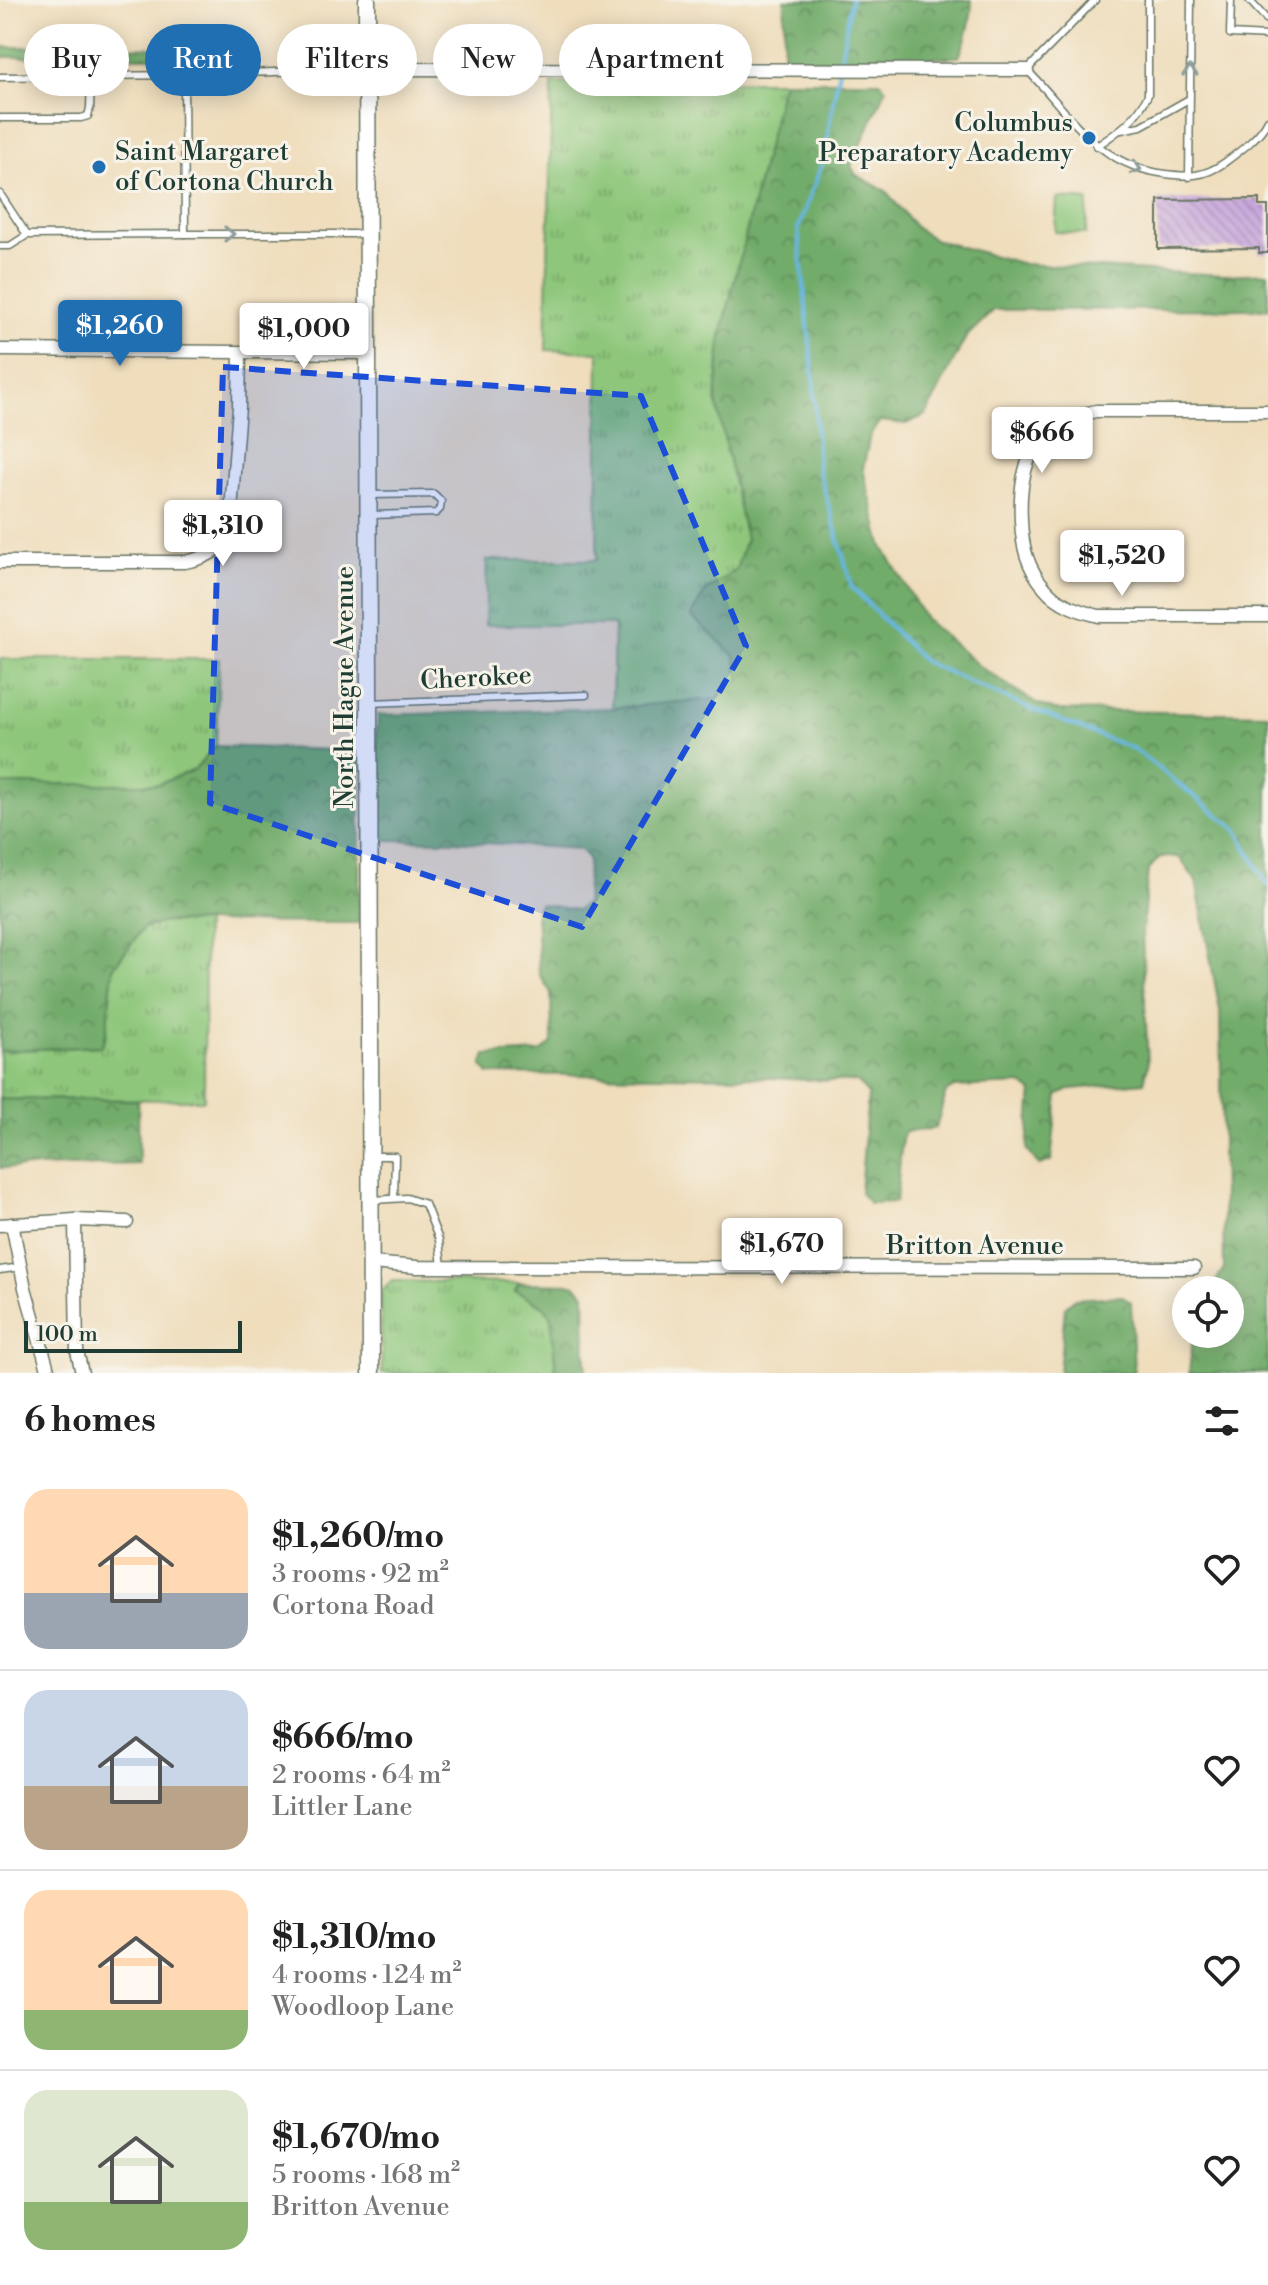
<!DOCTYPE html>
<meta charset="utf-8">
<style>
:root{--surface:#fff;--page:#f2f2f2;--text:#222;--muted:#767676;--line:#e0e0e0;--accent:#1f6fb2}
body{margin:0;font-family:"Libre Bodoni",serif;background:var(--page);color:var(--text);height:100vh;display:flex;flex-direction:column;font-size:30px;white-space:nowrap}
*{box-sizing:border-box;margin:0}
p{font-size:26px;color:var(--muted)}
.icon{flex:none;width:44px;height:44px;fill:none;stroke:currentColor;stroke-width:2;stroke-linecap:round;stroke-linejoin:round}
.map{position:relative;height:1373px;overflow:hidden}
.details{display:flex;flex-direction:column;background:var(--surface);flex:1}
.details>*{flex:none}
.top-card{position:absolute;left:24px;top:24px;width:800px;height:72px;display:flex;gap:16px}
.tools{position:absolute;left:1172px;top:1276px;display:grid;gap:16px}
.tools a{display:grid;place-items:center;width:72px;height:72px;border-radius:50%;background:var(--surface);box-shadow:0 4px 20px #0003;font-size:40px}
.scale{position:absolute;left:24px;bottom:20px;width:218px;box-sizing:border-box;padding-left:8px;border:4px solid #1f3d34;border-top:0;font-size:22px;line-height:28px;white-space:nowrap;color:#1f3d34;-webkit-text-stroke:6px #f7f3e8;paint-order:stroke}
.price{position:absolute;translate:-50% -68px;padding:0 18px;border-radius:8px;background:#fff;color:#222;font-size:26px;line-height:52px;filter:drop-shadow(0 2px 4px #0008)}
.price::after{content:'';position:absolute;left:50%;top:48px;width:24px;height:18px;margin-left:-12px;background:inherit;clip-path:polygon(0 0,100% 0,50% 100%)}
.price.on{background:var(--accent);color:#fff}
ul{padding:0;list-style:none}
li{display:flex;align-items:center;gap:24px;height:200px;padding:0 24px}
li+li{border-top:2px solid var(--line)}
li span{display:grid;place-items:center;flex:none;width:224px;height:160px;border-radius:24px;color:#555}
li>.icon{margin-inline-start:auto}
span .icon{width:96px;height:96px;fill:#fffc;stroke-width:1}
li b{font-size:34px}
h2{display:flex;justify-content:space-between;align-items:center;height:96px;padding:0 24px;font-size:34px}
.chip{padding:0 28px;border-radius:36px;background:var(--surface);box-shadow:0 4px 20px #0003;font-size:28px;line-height:72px}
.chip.on{background:var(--accent);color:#fff}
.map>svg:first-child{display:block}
.grass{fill:url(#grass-tufts);stroke:#568258;stroke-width:2}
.forest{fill:url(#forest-crowns);stroke:#487450;stroke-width:2}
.park{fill:#8ec77b;stroke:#568258;stroke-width:2}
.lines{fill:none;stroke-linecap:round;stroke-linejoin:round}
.stream{stroke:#68b7e2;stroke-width:4}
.building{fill:url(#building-back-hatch)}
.lane-casing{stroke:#687564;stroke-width:9}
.street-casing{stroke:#687564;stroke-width:15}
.secondary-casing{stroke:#687564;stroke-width:19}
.lane{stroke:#fff;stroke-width:6}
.street{stroke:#fff;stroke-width:12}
.secondary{stroke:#fff;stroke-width:16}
.oneway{stroke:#8f9e9a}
.marked{fill:#1d4ed8;fill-opacity:0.2;stroke:#1d4ed8;stroke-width:6;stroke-dasharray:16 10;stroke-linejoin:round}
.poi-dot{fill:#1f6fb2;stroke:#f7f3e8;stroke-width:3}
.labels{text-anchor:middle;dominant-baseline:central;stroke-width:6;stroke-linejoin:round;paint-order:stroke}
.poi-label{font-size:26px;fill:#1f3d34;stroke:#f7f3e8;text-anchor:end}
.street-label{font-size:26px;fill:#1f3d34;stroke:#f7f3e8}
</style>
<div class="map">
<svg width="1268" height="1373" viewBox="0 0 1268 1373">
<defs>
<pattern id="grass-tufts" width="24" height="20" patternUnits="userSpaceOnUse" patternTransform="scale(2)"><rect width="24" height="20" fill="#8ec77b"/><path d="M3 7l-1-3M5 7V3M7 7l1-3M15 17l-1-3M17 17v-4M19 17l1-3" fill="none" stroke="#73a366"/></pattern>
<pattern id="forest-crowns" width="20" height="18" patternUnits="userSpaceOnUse" patternTransform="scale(2)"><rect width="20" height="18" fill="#72ac6b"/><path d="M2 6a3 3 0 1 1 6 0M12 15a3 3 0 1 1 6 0" fill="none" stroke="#5d8d59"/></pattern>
<pattern id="building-back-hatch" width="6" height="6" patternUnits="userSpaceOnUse" patternTransform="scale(2)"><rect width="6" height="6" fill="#c4a1db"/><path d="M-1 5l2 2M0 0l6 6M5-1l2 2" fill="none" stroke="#9f84b2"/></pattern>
</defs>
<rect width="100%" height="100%" fill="#f7f3e8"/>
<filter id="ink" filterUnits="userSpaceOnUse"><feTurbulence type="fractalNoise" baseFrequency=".0125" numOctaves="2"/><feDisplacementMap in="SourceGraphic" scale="16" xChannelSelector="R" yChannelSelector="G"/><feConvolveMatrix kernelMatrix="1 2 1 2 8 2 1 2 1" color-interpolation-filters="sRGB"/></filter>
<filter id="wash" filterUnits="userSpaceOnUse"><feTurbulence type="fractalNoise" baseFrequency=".006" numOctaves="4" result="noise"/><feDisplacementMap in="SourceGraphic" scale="32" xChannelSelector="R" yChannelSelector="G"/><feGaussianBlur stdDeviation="1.8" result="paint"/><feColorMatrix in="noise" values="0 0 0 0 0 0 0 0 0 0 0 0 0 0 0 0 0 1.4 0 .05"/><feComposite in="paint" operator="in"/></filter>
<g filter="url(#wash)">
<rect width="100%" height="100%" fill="#efddbc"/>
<g class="grass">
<polygon points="783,81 721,337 716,400 746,539 736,571 706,591 691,615 735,656 740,680 716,699 612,708 614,625 485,625 487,560 597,560 599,352 546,350 552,83"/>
<polygon points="0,659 219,659 216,746 194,770 159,784 0,784"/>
<polygon points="164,922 205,922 204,1100 0,1099 0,1051 101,1046 106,1034 113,968 143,928"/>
<polygon points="392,1281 519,1283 515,1291 544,1306 551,1316 556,1373 382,1373 381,1292"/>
</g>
<g class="forest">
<path d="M785,0h187c0,21 -5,38 -13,57l-176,4z"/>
<polygon points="0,47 250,48 253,57 0,57"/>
<polygon points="783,81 880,81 886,89 851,166 856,175 886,191 916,228 936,240 1024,264 1223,275 1268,273 1268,309 994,310 966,337 926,415 906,424 880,421 870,435 863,469 882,545 925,619 979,666 1037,704 1055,710 1268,714 1268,1373 1189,1373 1193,1334 1230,1334 1230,1290 1210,1290 1224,1269 1220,1011 1196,881 1179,857 1160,857 1148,870 1142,932 1148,1066 1144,1082 1071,1089 1058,1095 1051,1161 1039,1165 1027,1150 1032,1091 1021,1084 954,1087 946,1092 936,1128 905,1132 902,1139 896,1202 869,1203 860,1193 868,1094 857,1082 746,1077 489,1074 482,1066 486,1055 541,1052 552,1043 551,993 539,974 536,909 540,904 577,910 586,903 588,858 579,849 454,841 382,840 376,751 378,715 612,708 716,699 740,680 735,656 691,616 706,591 736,570 746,539 716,400 721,337"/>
<polygon points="216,746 360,751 359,923 164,922 143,928 113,968 106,1035 101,1046 0,1051 0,784 159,784 194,770"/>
<polygon points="0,1099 138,1100 139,1164 0,1168"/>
<polygon points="519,1283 574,1284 585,1294 586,1373 556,1373 551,1316 544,1306 515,1291"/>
<polygon points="1121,1296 1131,1302 1134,1373 1059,1373 1065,1307 1074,1299"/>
</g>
<polygon class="park" points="1057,198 1088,200 1086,234 1055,232"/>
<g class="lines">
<polyline class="stream" points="851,0 823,161 798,229 814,383 818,469 852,587 923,661 1026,707 1134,749 1236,829 1268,885"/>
</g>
<g id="blocks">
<polygon class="building" points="1259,199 1259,206 1268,206 1268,253 1259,253 1259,248 1158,249 1158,200"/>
</g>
</g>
<g filter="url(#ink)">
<use href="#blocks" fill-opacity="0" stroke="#687564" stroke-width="2"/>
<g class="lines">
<g class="lane-casing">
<g id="lane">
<path d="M1095,0l-68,70c45,45 69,96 139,104 23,3 38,3 58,-11 15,-11 36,-26 44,-43"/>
<polyline points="1231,0 1230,34 1268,36"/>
<polyline points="1249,0 1268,21"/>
<polyline points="364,69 184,75 185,234 367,234"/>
<polyline points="0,77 91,76"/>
<polyline points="0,118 81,118 88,116 90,108 91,76 184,75"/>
<polyline points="1121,130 1141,126 1189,99"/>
<path d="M1097,146c21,-14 40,-27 51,-51v-95"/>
<polyline points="1189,177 1191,0"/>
<polyline points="0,194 27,235"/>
<polyline points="0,246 10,246 27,235 185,234"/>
<polyline points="369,495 434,494 441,501 440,509 436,513 372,515"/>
<polyline points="369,703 586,695"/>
<polyline points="373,1156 395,1156 394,1198"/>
<polyline points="372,1200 407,1198 425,1204 439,1240 442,1267"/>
<polyline points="0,1270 21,1267"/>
</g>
</g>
<g class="street-casing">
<g id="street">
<polyline points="367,69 1027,70"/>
<polyline points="0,350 368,353"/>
<path d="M1268,411h-172c-61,12 -78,51 -75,109 1,26 6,48 24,68 14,17 34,23 54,28h169"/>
<path d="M0,562h185c25,-5 39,-13 45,-38l9,-117 1,-54"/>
<polyline points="75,1220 77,1351 82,1373"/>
<polyline points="12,1224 25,1288 49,1373"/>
<polyline points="0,1225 75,1220 127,1222"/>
<polyline points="371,1263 417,1267 1194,1268"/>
</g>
</g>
<g class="secondary-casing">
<polyline id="secondary" points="367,0 371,1373"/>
</g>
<use href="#lane" class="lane"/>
<use href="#street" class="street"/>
<use href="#secondary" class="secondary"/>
</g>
<defs><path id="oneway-chevron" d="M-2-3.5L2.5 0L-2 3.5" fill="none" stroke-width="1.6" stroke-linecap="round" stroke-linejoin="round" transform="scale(2)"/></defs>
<g class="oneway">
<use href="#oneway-chevron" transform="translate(1190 71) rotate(-90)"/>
<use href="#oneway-chevron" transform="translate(1136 168) rotate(17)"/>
<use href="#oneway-chevron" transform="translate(229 234)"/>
</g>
</g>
<path class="marked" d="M223,367l418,29 105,250 -164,281 -372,-124z"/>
<g class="poi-dot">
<circle cx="1089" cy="138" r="8"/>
<circle cx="99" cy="167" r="8"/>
</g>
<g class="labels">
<g class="poi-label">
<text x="1073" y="123">Columbus<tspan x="1073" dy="30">Preparatory Academy</tspan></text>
<text x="115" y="152" text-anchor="start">Saint Margaret<tspan x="115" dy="30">of Cortona Church</tspan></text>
</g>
<g class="street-label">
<text transform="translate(476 678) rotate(-3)">Cherokee</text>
<text transform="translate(345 687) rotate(-90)">North Hague Avenue</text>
<text x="975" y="1246">Britton Avenue</text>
</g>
</g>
</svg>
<div class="tools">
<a><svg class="icon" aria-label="locate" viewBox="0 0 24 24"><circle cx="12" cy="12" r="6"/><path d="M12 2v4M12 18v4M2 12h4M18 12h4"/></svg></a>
</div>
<div class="scale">100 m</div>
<b class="price on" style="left:120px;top:368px">$1,260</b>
<b class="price" style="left:304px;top:371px">$1,000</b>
<b class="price" style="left:1042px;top:475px">$666</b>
<b class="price" style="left:223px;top:568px">$1,310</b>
<b class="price" style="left:1122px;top:598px">$1,520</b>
<b class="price" style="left:782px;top:1286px">$1,670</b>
<div class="top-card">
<a class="chip">Buy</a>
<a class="chip on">Rent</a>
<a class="chip">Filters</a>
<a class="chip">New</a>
<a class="chip">Apartment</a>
</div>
</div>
<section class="details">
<h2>6 homes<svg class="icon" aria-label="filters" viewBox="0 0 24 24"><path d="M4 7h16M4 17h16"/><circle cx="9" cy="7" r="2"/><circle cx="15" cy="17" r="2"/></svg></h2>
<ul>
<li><span style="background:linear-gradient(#ffd9b3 65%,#9aa5b1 0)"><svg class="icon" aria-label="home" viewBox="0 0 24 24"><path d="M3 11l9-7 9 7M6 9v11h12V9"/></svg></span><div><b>$1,260/mo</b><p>3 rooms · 92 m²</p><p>Cortona Road</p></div><svg class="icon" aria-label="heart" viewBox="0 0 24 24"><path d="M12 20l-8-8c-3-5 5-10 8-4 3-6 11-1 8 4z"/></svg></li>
<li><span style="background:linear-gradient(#c9d6e8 60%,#b9a48a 0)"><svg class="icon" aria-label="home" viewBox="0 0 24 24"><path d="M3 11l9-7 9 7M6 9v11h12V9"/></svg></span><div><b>$666/mo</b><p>2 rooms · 64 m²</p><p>Littler Lane</p></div><svg class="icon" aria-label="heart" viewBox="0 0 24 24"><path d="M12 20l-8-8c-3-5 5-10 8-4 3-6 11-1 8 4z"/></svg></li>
<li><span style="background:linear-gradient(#ffd9b3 75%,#8fb573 0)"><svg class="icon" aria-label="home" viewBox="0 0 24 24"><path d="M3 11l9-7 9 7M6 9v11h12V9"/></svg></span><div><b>$1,310/mo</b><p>4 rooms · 124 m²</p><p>Woodloop Lane</p></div><svg class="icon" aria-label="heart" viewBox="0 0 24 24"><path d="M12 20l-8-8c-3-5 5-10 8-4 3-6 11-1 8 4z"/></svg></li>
<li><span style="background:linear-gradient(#dfe7d0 70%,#8fb573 0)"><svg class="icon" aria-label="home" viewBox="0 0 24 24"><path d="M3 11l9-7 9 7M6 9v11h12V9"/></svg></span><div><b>$1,670/mo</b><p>5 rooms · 168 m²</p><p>Britton Avenue</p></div><svg class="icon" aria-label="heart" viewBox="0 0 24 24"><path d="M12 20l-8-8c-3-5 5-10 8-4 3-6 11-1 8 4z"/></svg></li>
</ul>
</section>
